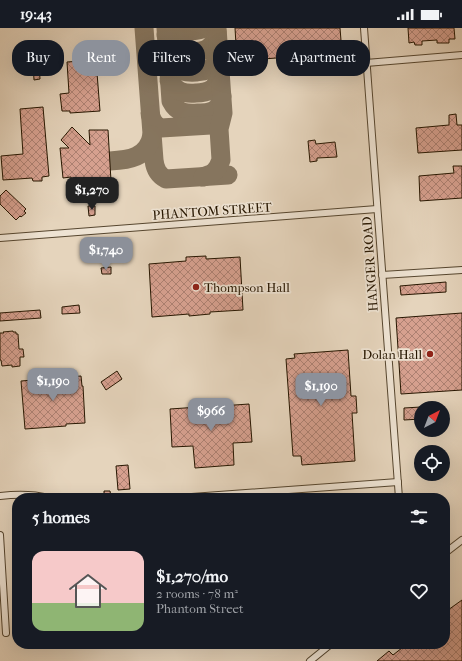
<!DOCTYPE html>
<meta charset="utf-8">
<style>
:root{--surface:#171b24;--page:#20242c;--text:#f1f3f6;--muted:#9ea1a6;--line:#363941;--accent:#8c9099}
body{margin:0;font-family:"IM FELL French Canon",serif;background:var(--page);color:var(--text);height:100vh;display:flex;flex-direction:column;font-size:15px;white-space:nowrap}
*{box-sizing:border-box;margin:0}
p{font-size:13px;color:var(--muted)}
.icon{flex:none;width:22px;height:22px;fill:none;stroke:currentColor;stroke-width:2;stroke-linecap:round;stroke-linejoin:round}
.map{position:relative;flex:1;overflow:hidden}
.side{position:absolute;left:12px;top:465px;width:438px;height:156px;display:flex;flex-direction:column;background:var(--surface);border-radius:16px;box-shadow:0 4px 16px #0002}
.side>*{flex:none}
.guide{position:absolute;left:12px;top:12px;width:438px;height:36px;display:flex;gap:8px}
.needle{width:26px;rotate:42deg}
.tools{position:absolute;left:414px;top:373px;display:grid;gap:8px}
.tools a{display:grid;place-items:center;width:36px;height:36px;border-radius:50%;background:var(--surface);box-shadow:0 4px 16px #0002;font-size:20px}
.price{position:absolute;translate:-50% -34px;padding:0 9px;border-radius:8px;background:var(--accent);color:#fff;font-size:13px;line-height:26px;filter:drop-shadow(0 1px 2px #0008)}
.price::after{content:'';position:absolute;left:50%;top:24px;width:12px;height:9px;margin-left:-6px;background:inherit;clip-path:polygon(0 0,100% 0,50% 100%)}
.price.active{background:#222;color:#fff}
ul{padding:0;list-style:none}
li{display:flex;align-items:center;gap:12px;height:100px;padding:0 20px}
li+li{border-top:1px solid var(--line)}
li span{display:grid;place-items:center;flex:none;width:112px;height:80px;border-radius:12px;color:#555}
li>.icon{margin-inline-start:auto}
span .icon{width:48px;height:48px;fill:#fffc;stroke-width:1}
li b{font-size:17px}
h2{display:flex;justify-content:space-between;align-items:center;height:48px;padding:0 20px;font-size:17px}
.pill{padding:0 14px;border-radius:16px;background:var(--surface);box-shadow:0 4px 16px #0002;font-size:14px;line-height:36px}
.pill.active{background:var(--accent);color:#fff}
.status{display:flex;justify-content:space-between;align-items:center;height:28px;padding:0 20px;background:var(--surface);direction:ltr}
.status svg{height:11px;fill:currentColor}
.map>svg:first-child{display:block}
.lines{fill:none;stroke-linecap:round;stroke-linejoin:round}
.taxiway{stroke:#86755e;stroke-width:19}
.building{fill:url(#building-cross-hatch);stroke:#261600}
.street-casing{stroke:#56462f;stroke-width:8}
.street{stroke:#eee3d3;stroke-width:6}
.poi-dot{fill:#8f2418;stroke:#eee3d3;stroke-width:1.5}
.labels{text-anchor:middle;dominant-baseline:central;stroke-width:3.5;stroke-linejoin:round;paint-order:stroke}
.street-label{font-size:13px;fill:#261600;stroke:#eee3d3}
.poi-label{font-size:13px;fill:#261600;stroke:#eee3d3;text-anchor:start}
</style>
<div class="status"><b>19:43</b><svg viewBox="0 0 49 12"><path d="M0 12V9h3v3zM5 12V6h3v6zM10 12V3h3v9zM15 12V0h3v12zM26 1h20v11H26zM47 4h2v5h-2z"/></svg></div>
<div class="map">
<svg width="462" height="633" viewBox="0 0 462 633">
<defs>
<pattern id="building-cross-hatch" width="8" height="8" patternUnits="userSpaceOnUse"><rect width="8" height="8" fill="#d6a08f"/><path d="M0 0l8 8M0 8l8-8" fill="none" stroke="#ad8172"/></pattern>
</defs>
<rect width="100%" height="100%" fill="#e5d4bc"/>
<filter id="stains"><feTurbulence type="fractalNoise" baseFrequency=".005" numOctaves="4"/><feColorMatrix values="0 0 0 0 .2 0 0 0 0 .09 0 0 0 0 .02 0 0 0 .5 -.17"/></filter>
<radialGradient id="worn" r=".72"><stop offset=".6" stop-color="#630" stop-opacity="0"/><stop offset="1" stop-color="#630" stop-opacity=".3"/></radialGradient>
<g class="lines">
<g class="taxiway">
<path d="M144,0l10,132c1,9 4,15 12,19l62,-4"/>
<path d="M166,0l5,73c6,12 15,13 27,12 7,0 13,0 19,-5 3,-4 4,-8 5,-12"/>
<path d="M174,0c9,5 22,3 31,0"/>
<path d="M166,7c2,4 3,8 7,11 7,7 26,7 34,3 6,-4 9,-10 10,-17"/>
<path d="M168,26c3,16 13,19 28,18 7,-1 13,-1 18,-7 2,-3 4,-7 5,-11"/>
<path d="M169,52c8,12 14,14 27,13 6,0 11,-1 16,-4 4,-3 6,-9 8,-14"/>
<path d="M150,86c2,6 4,11 11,14l50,-3"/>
<path d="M110,133c18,-1 38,-3 42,-26"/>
<polyline points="203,149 211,146 215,143 218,139 221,132 219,101 223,85 217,0"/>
</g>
</g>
<g class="building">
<polygon points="235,0 340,0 342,25 237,33"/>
<polygon points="408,0 454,0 455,11 449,11 449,15 437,15 437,12 422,13 422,17 415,17 414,14 409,15"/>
<polygon points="96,32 100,83 70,85 70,83 62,83 60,66 69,65 67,34"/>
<polygon points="33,35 39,35 40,51 34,52"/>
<polygon points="43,79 49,148 42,149 42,153 33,153 32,150 3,152 1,128 23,126 20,81"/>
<polygon points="456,86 457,97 462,97 462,122 418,125 416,100 449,97 449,87"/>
<polygon points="72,99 90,117 89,102 108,102 112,170 103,171 103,167 84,167 72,155 71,149 63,150 60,120 69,120 61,112"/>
<polygon points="315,112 316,116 335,114 337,129 317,130 317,133 310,134 308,113"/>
<polygon points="453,138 462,138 462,170 420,173 419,148 454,145"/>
<polygon points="6,162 26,181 24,183 26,185 21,189 20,188 16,192 0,176 0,168"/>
<polygon points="88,178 95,178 95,187 89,188"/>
<polygon points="206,228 206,231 240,229 243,282 210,284 210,286 189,288 189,286 152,289 149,236 186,233 186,229"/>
<polygon points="111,239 111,246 102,246 101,240"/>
<polygon points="446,254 446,264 401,267 400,258"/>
<polygon points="79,277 80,285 62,286 62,279"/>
<polygon points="40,282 41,290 0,293 0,285"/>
<polygon points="462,285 462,362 401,366 396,290"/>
<polygon points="13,303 13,304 16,304 16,306 18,306 19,321 23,321 24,329 20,329 20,338 12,339 12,337 2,338 1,332 0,332 0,305 4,305 3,304"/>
<polygon points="348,322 351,368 356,368 357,385 352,385 355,433 302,437 301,428 293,428 286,331 295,330 294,326"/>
<polygon points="117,343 122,351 106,362 101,354"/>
<polygon points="81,348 82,358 83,358 85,395 66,396 66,398 25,401 21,353"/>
<polygon points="221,374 221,378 249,376 252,414 233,415 234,437 195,440 193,418 172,419 170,381 199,379 199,376"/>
<polygon points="421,379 421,391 404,392 404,380"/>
<polygon points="128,437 130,461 118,462 116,438"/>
<polygon points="104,463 110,463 111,469 104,470"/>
<polygon points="462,572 462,633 377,633 389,623 393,627 407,616 445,616 445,578 448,582"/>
</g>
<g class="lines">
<g class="street-casing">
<g id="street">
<polyline points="364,0 399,470"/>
<polyline points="366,35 462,27"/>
<polyline points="0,210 377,181"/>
<polyline points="382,247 462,242"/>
<path d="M0,468c17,-2 33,-2 49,2"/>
<polyline points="178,470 398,454"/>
<polyline points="0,507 6,605"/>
<polyline points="445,525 462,512"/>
<polyline points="310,633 331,616"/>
</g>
</g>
<use href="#street" class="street"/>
</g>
<g class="poi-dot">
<circle cx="196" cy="259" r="4"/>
<circle cx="430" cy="326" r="4"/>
</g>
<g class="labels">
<g class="street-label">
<text transform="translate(212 183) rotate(-4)">PHANTOM STREET</text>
<text transform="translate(370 236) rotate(-94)">HANGER ROAD</text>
</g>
<g class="poi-label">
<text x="204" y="259">Thompson Hall</text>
<text x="422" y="326" text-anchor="end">Dolan Hall</text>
</g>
</g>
<rect width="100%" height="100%" filter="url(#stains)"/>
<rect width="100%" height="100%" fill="url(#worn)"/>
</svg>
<div class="tools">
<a><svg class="needle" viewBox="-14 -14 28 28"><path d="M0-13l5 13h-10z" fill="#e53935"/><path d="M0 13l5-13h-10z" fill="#9ea1a6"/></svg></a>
<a><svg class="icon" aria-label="locate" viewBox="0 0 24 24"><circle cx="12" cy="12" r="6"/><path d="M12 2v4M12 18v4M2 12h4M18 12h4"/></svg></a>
</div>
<b class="price active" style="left:92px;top:183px">$1,270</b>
<b class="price" style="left:106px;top:243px">$1,740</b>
<b class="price" style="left:53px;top:374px">$1,190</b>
<b class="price" style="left:321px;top:379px">$1,190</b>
<b class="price" style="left:211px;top:404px">$966</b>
<div class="guide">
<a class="pill">Buy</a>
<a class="pill active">Rent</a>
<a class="pill">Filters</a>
<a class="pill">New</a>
<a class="pill">Apartment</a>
</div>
<section class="side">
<h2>5 homes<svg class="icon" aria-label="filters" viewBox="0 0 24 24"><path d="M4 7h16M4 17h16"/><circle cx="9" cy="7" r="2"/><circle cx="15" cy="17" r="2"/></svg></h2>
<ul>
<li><span style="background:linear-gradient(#f6c9c9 65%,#8fb573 0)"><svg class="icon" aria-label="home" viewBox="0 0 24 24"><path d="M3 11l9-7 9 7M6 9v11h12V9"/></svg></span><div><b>$1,270/mo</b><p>2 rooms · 78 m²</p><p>Phantom Street</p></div><svg class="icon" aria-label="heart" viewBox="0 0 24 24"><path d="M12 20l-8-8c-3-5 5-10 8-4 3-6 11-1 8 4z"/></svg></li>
</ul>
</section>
</div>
